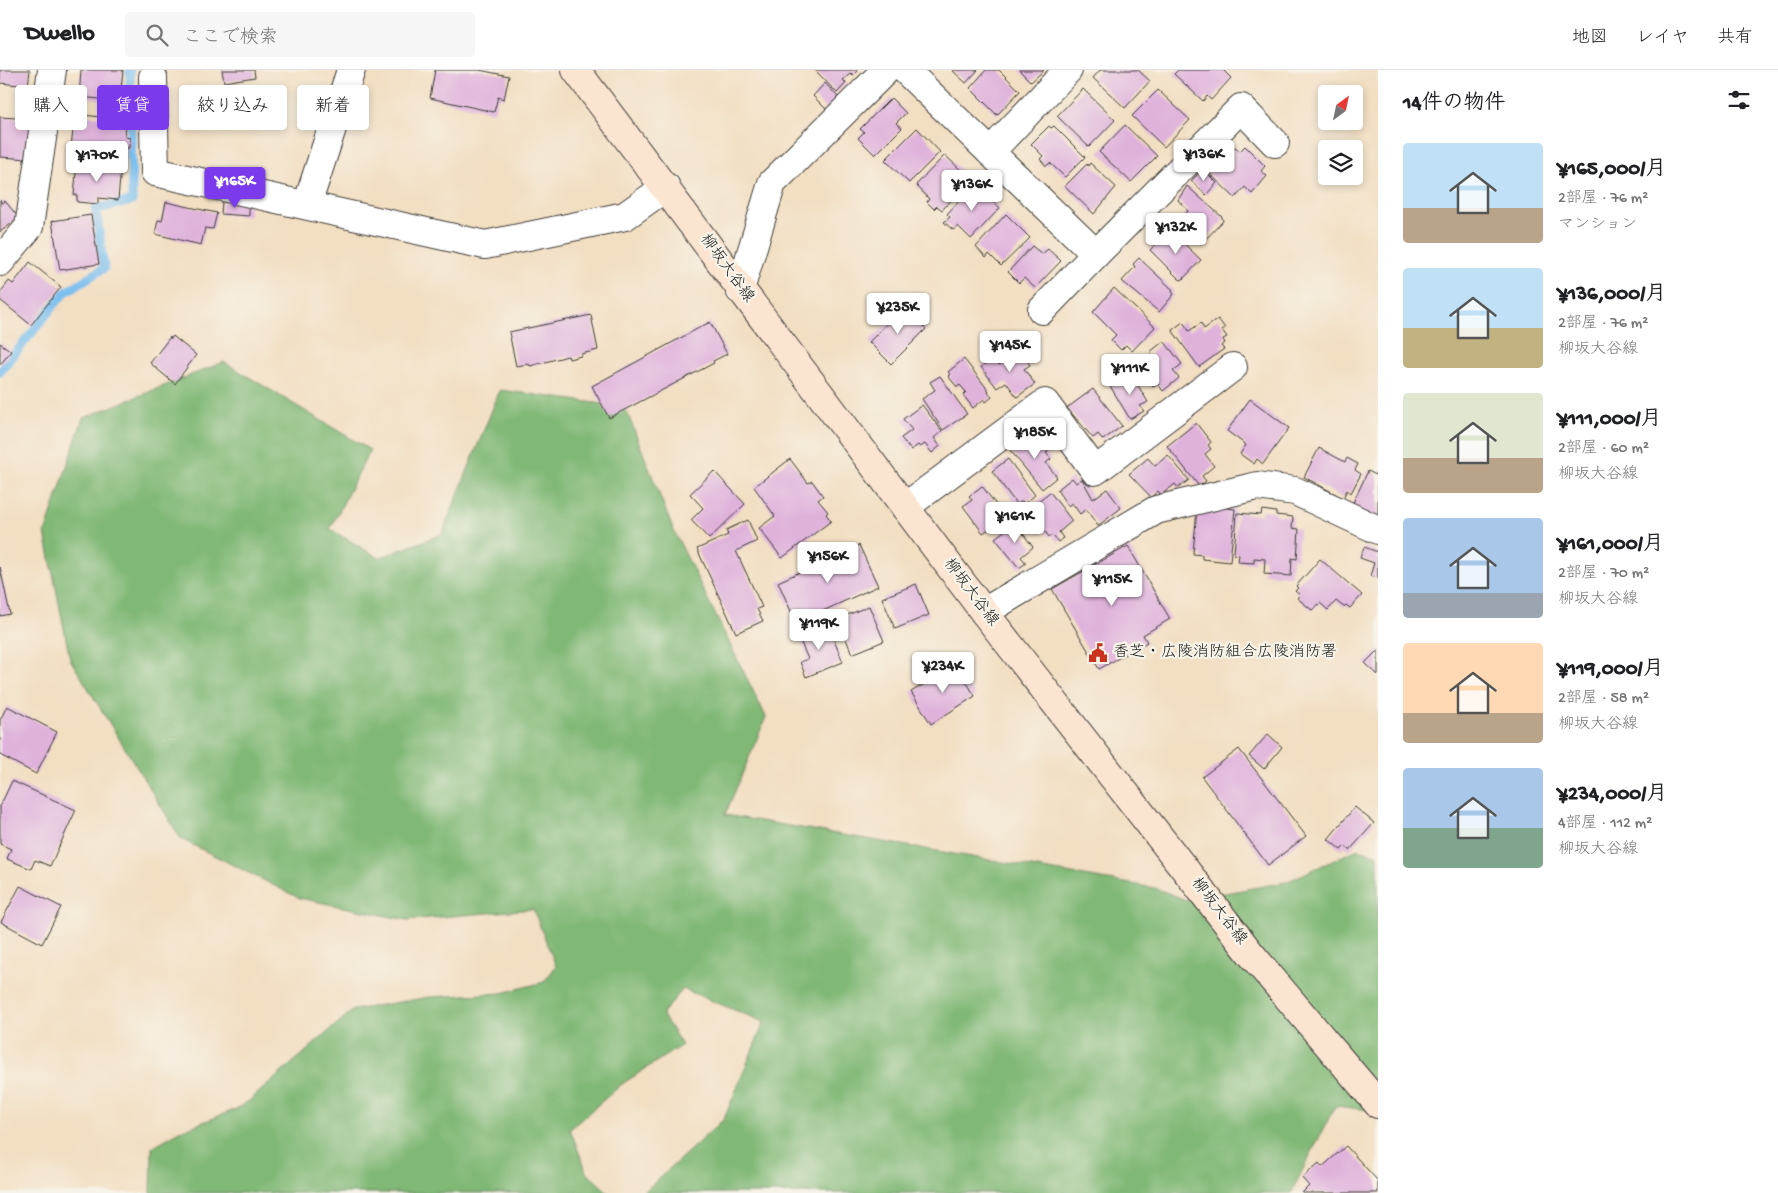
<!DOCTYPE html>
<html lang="ja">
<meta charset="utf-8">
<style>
:root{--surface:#fff;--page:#f6f6f6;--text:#202124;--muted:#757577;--line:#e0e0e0;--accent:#7c3aed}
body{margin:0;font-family:"Gochi Hand","Klee One",sans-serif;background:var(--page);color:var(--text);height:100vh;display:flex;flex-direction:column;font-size:19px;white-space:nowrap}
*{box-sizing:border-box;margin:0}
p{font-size:16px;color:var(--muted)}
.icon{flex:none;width:28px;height:28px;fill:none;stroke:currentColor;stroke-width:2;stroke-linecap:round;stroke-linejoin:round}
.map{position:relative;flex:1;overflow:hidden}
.sheet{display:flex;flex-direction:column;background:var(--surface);width:400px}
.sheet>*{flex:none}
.hud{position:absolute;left:15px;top:15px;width:475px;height:45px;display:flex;gap:10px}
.needle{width:32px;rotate:33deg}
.tools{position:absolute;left:1318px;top:15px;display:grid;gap:10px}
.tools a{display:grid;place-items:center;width:45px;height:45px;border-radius:5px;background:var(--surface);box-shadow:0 2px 8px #0003;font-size:25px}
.price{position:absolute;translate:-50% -42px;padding:0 11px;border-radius:5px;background:#fff;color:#222;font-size:16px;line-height:32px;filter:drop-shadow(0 1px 2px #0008)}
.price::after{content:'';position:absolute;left:50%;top:30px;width:15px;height:11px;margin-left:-8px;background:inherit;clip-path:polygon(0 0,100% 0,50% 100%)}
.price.on{background:var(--accent);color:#fff}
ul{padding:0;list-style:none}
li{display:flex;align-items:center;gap:15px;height:125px;padding:0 25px}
li span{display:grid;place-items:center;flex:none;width:140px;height:100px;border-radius:5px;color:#555}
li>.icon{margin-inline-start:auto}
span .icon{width:60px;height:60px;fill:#fffc;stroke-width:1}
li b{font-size:21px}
h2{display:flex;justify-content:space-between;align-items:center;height:60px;padding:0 25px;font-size:21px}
.chip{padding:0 18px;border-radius:5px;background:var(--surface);box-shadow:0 2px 8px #0003;font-size:18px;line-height:45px}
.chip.on{background:var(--accent);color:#fff}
header{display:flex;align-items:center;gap:30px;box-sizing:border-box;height:70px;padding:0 25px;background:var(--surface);border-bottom:1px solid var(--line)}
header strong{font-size:24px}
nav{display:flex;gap:28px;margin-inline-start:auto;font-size:18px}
.search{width:350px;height:45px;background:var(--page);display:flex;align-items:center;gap:12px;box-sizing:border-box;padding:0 18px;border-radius:5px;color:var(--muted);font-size:19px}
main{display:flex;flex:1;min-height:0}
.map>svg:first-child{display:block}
.forest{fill:#80b876;stroke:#4e6a49}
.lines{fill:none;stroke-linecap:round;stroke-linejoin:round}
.stream{stroke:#78beef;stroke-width:9}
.building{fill:#dfb2dc}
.street-casing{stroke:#3c3935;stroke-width:30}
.secondary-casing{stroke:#3c3935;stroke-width:30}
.street{stroke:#fff;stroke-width:28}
.secondary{stroke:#fce5d0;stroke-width:28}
.labels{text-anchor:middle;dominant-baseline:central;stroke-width:4.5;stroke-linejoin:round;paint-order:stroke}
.street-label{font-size:16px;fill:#1c1c1c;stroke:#f7f3e8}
.poi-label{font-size:16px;fill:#1c1c1c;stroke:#f7f3e8;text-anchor:start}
</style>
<header>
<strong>Dwello</strong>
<div class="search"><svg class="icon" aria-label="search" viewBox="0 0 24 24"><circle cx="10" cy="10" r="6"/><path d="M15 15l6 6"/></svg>ここで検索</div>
<nav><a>地図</a><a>レイヤ</a><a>共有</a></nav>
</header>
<main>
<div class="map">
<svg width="1378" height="1123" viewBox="0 0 1378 1123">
<rect width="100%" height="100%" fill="#f7f3e8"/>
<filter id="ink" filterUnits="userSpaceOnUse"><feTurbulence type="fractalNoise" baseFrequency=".02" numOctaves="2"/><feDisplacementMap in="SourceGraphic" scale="10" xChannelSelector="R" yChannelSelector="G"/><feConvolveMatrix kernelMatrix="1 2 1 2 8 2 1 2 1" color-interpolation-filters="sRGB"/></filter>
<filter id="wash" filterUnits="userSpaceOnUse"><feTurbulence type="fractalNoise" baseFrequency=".0096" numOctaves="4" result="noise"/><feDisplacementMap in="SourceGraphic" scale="20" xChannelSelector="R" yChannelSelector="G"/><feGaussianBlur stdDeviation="1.12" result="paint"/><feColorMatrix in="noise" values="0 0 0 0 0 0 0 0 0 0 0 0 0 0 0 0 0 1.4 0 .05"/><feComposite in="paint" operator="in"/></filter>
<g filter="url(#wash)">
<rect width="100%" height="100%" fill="#f2dec1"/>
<polygon class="forest" points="224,292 370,380 330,459 379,488 442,464 500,320 625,337 673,459 766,647 725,745 1155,818 1186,830 1286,812 1358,779 1378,785 1378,1041 1335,1036 1291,1123 643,1123 724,1049 764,952 683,919 662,944 682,975 622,1014 570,1059 587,1103 609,1123 151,1123 152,1077 180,1061 234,1040 249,1031 353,940 429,927 502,923 544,912 556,896 533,839 407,850 299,828 181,769 70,589 45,463 83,348"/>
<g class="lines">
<polyline class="stream" points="0,302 64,223 104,198 96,139 132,131 130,0"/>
</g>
<g id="blocks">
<g class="building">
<polygon points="0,0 30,0 28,16 0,13"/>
<polygon points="81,0 123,0 120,31 79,27"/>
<polygon points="222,0 254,0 255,7 224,12"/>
<polygon points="435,0 479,0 509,6 504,29 498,27 494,42 430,28"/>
<polygon points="815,0 858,0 853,5 851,3 843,10 846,13 837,23"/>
<polygon points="952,0 978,0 966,13"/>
<polygon points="986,0 999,0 1020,21 997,45 970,18"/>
<polygon points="1019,0 1044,0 1031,12"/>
<polygon points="1100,0 1138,0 1150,11 1125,38 1093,8"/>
<polygon points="1178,0 1223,0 1231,8 1211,30 1207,26 1203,31 1174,4"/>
<polygon points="825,13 838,27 826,39 813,26"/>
<polygon points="1083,19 1115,50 1089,77 1057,46"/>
<polygon points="1158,20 1190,50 1164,77 1132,46"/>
<polygon points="891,28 906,43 896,53 902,58 875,85 858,68 864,62 860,59"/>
<polygon points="75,44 126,50 125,67 130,68 129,78 124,78 121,82 71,77"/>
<polygon points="0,47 33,49 30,89 0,87"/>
<polygon points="1125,55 1157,86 1131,112 1099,82"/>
<polygon points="1049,56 1051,58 1054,56 1085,87 1065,107 1050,93 1046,96 1040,89 1043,86 1031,74"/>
<polygon points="917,58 940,82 909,113 885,90"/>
<polygon points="1245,76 1265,96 1261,101 1267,106 1252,124 1245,117 1235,128 1208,102 1212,98 1208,94 1220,82 1224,87 1235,77 1240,81"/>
<polygon points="945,85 971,110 942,140 937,136 934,139 927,132 929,129 916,115"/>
<polygon points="77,92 121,97 118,130 98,128 98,134 77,132 77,125 74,125"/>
<polygon points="1090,93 1116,117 1094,144 1065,116 1087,94 1088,96"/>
<polygon points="1203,99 1217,113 1206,125 1191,111"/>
<polygon points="975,114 1000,138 971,169 958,156 953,160 944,152 950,147 947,144"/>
<polygon points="1187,116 1222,147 1223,151 1201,174 1178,152 1188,141 1178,130"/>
<polygon points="0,130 2,133 5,131 19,148 0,162"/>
<polygon points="166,132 217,143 213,159 205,158 201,175 155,164 158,150 162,151"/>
<polygon points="222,132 249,133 249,146 221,144"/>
<polygon points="1006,144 1030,168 1001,196 989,184 986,188 976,177"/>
<polygon points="91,145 99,194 60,200 52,151"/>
<polygon points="1170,160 1201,190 1182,210 1179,209 1150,180"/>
<polygon points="1032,176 1042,184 1048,179 1061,191 1035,218 1024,208 1019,213 1008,202"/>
<polygon points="1139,188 1173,220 1172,222 1174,224 1159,242 1122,211 1135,197 1133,194"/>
<polygon points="30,192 61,217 31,255 0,230 0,223 9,211 13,214"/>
<polygon points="1114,218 1155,257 1132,281 1126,275 1121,280 1111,270 1116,265 1093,242"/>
<polygon points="904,236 926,259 891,294 869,272"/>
<polygon points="591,245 598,280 581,284 581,286 569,289 568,286 530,296 529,294 516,296 509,262"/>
<polygon points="1218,249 1225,258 1222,260 1227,267 1223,269 1225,273 1221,276 1224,279 1199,297 1172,260 1183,252 1189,261 1201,253 1204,259"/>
<polygon points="710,252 727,284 713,291 714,293 609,348 592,316"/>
<polygon points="173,266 196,285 175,314 150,293 170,267 171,269"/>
<polygon points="1164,271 1182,294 1173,301 1179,308 1163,321 1158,314 1153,317 1137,298 1152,285 1150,282"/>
<polygon points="0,273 11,281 0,295"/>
<polygon points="1019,280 1030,295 1024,299 1035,314 1017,327 1006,312 997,318 981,297 994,287 999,295"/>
<polygon points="964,289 989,321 988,322 992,327 986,332 984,329 973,338 963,325 966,322 960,315 957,317 948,306 950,304 948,302"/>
<polygon points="1131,304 1148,332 1140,336 1144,341 1130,349 1110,316"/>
<polygon points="940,306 967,344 943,360 922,329 935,320 930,312"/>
<polygon points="1093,319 1122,356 1103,370 1098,364 1093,368 1067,338"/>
<polygon points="1250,329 1289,358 1263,394 1257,389 1254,394 1240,384 1246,375 1227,361"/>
<polygon points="922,335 942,361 934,368 940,376 932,383 925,374 920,377 918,375 911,380 901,368 912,360 903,349"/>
<polygon points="1196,353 1211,372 1208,375 1211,379 1205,384 1214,396 1202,406 1206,411 1199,416 1167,376"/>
<polygon points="1032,362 1048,382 1046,383 1051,389 1046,393 1057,407 1042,419 1010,380"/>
<polygon points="1319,378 1345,392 1347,388 1358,394 1355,400 1361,404 1351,423 1347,420 1343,428 1304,407"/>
<polygon points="1168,385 1189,410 1178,418 1175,414 1161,425 1158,421 1151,427 1129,404 1148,388 1155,396"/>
<polygon points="790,389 808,413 812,411 823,426 818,430 828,442 826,444 831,451 782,488 759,458 775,446 754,417"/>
<polygon points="1008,389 1035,425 1024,434 1022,431 1017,435 992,401"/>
<polygon points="714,401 745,434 709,469 691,450 703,438 690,424"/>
<polygon points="1368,401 1378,406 1378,443 1375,451 1350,439"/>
<polygon points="1072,408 1076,413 1082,409 1093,429 1107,419 1121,438 1098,456 1086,439 1080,444 1072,433 1068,436 1057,420"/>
<polygon points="982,416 1006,448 983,463 963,436 972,430 969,426"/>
<polygon points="1050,422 1072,451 1059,462 1063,468 1058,472 1052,465 1049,467 1044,460 1041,463 1025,441"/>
<polygon points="1207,436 1235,439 1230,492 1202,489 1202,485 1193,484 1197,439"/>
<polygon points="1262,440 1276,442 1276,445 1293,447 1292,458 1299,459 1297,489 1292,488 1291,506 1264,504 1265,489 1254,488 1254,493 1238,492 1239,485 1234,484 1237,443 1261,445"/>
<polygon points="748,450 757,471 736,481 762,537 757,539 763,551 736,563 697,479 728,465 726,460"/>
<polygon points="1015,453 1033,477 1021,487 1026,493 1019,498 995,468"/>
<polygon points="859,475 878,516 805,549 803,544 794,548 778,512"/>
<polygon points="1128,476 1170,549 1143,565 1147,572 1099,599 1052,519"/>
<polygon points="1364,477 1378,482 1378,508 1370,506 1374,493 1360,488"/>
<polygon points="1320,489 1362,525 1350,538 1346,535 1344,537 1336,531 1328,540 1320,533 1312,540 1297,528 1300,525 1295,521 1298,518 1296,516"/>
<polygon points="0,497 10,544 0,546"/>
<polygon points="916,514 929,545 895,559 882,528"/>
<polygon points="869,536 884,571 852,584 838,549"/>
<polygon points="827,554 843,592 806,607 800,592 808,589 798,566"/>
<polygon points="1378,580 1378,605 1365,593"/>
<polygon points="956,595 975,626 931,654 911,622"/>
<polygon points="7,636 57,662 36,704 0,685 0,650"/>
<polygon points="1268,664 1282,677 1264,699 1249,686"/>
<polygon points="1239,679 1306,766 1268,795 1202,707"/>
<polygon points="12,711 76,740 50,796 35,790 31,799 7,789 11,779 0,774 0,736"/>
<polygon points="1355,737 1374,753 1350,780 1345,776 1341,780 1328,769"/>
<polygon points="20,816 61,837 42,874 1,852"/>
<polygon points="1346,1076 1378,1111 1378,1123 1302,1123 1309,1116 1302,1108 1319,1093 1322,1097"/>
</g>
</g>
</g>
<g filter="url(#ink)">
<use href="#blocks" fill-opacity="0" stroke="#3c3935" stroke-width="1"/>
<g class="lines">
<g class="street-casing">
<g id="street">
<polyline points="905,0 1096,184 1241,38 1275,73"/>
<polyline points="153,7 155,102 485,175 625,146 666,117"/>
<polyline points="990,82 1068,0"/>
<polyline points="307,135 351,0"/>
<polyline points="0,192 29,157 52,0"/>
<polyline points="740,220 772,113 886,0"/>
<polyline points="1042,240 1096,184"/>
<polyline points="905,437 1045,333 1095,401 1233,297"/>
<polyline points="984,542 1156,440 1257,416 1295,421 1378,460"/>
</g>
</g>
<g class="secondary-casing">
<polyline id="secondary" points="576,0 984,542 1251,884 1378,1034"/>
</g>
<use href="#street" class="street"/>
<use href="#secondary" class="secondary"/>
</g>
</g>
<defs>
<g id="civic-bare" transform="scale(1.5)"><path d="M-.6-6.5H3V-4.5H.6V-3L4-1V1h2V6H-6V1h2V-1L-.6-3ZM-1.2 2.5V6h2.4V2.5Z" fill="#c8321e" stroke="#f7f3e8" stroke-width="2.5" paint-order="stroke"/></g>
</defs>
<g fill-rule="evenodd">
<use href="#civic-bare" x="1098" y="583"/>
</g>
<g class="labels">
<g class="street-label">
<text transform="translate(726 199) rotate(54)">柳坂大谷線</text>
<text transform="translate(970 523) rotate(53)">柳坂大谷線</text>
<text transform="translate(1218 842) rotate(52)">柳坂大谷線</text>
</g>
<g class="poi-label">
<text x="1113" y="583">香芝・広陵消防組合広陵消防署</text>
</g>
</g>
</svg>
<div class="tools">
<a><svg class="needle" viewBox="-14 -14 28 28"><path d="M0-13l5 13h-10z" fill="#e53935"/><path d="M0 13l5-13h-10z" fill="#757577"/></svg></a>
<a><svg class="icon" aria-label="layers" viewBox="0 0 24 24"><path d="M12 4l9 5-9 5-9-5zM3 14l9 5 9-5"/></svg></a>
</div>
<b class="price" style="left:1204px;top:112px">¥136K</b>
<b class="price" style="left:97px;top:113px">¥170K</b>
<b class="price on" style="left:235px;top:139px">¥165K</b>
<b class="price" style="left:972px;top:142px">¥136K</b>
<b class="price" style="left:1176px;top:185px">¥132K</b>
<b class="price" style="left:898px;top:265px">¥235K</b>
<b class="price" style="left:1010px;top:303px">¥145K</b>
<b class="price" style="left:1130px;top:326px">¥111K</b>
<b class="price" style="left:1035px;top:390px">¥185K</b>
<b class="price" style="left:1015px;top:474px">¥161K</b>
<b class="price" style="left:828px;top:514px">¥156K</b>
<b class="price" style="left:1112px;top:537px">¥115K</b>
<b class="price" style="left:819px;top:581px">¥119K</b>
<b class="price" style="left:943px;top:624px">¥234K</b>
<div class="hud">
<a class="chip">購入</a>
<a class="chip on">賃貸</a>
<a class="chip">絞り込み</a>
<a class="chip">新着</a>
</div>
</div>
<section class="sheet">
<h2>14件の物件<svg class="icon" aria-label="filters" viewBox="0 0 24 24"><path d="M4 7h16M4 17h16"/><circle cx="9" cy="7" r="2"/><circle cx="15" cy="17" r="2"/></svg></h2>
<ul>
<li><span style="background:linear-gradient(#bfe0f5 65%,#b9a48a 0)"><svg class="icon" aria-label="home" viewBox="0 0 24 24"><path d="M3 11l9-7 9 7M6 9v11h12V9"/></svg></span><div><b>¥165,000/月</b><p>2部屋 · 76 m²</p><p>マンション</p></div></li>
<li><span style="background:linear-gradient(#bfe0f5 60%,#c2b280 0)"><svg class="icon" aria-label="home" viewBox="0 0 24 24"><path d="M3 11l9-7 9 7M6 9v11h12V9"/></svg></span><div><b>¥136,000/月</b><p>2部屋 · 76 m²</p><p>柳坂大谷線</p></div></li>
<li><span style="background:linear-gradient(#dfe7d0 65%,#b9a48a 0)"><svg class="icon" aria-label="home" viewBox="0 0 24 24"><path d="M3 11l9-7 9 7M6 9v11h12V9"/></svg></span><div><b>¥111,000/月</b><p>2部屋 · 60 m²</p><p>柳坂大谷線</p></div></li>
<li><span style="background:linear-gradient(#a9c7e8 75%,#9aa5b1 0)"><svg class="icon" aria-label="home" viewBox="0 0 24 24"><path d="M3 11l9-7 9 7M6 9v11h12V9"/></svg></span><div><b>¥161,000/月</b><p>2部屋 · 70 m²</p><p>柳坂大谷線</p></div></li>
<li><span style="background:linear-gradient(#ffd9b3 70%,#b9a48a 0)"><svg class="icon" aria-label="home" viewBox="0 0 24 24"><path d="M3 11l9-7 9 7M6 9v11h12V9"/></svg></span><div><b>¥119,000/月</b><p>2部屋 · 58 m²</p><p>柳坂大谷線</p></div></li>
<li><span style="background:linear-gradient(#a9c7e8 60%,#7fa58c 0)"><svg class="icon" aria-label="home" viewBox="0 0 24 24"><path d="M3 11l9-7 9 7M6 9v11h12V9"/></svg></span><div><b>¥234,000/月</b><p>4部屋 · 112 m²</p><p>柳坂大谷線</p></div></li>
</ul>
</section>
</main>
